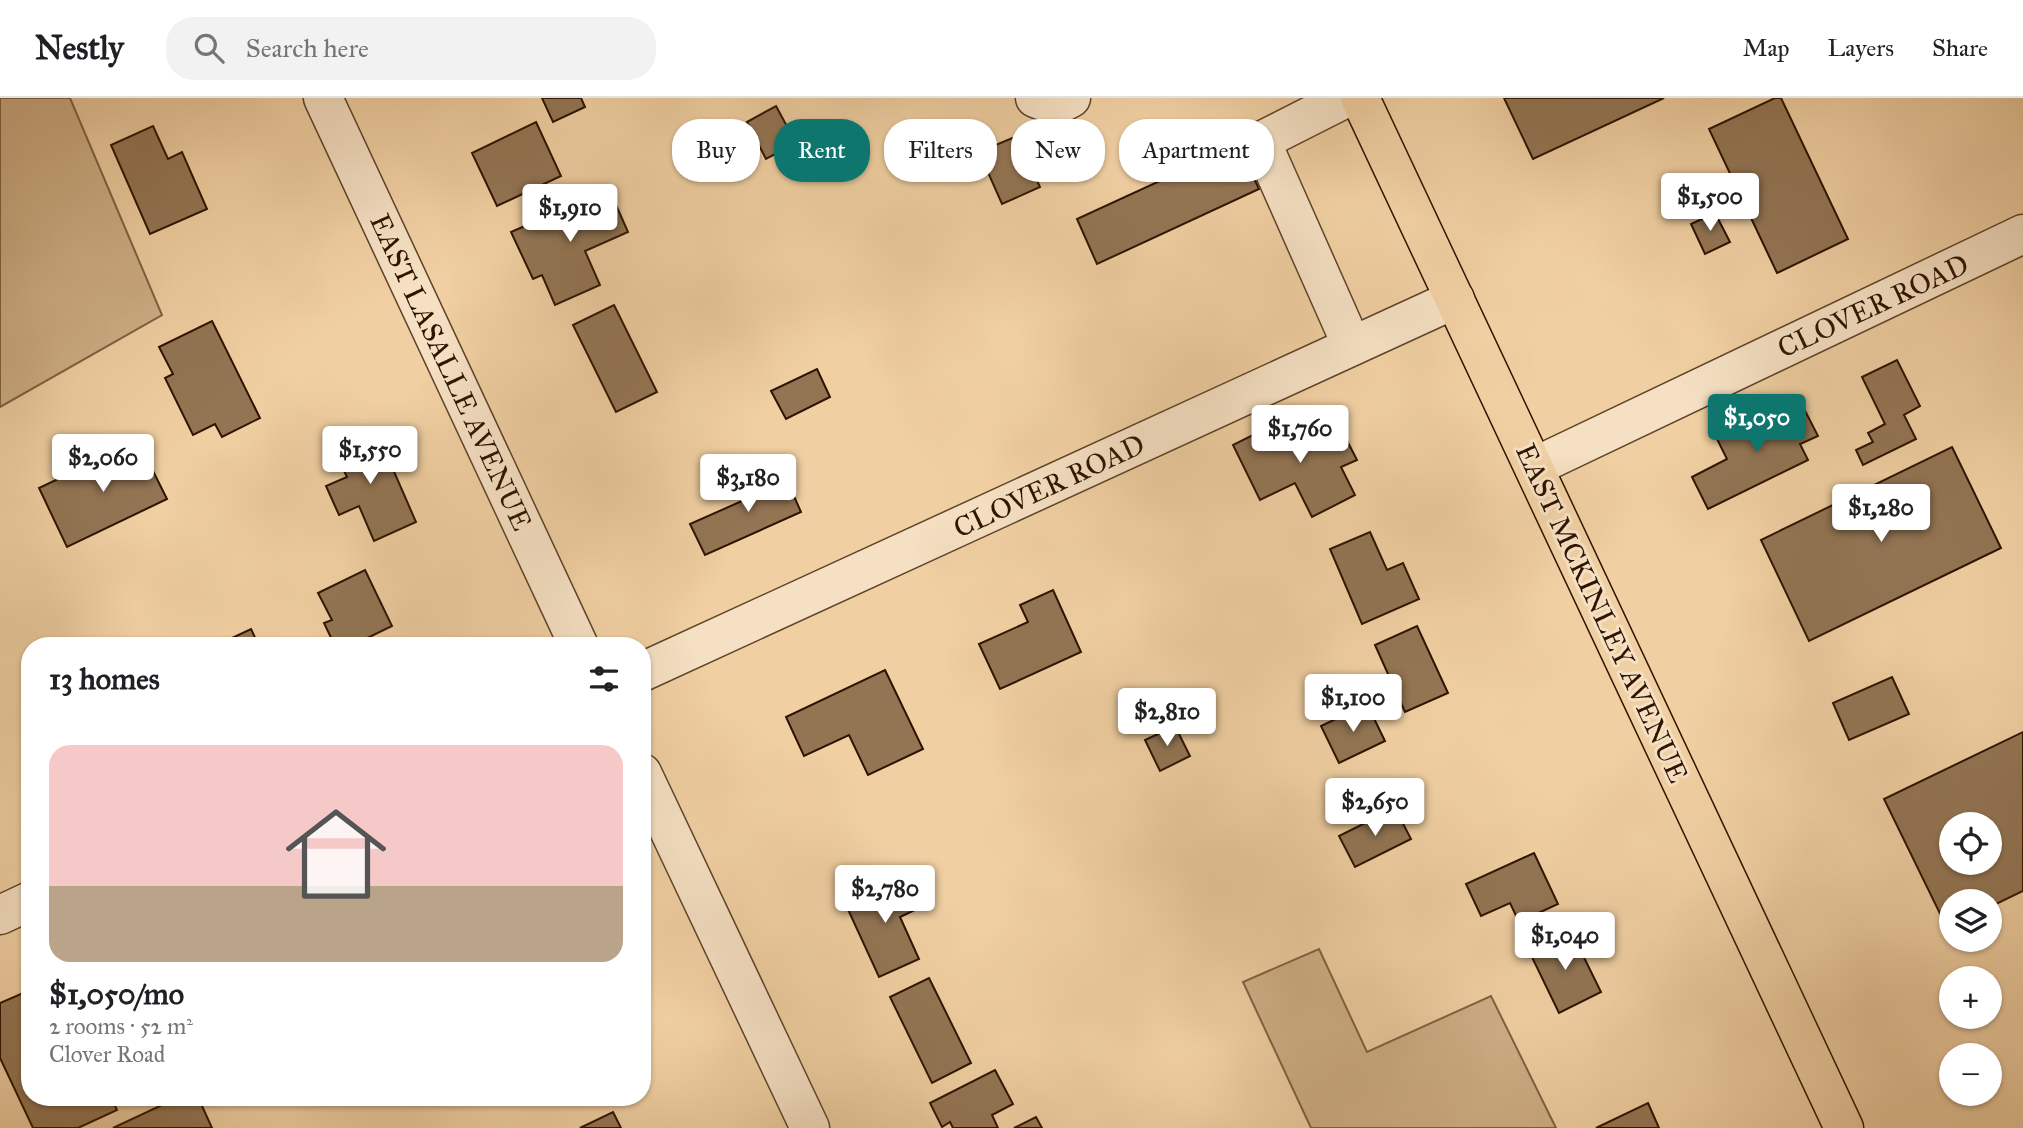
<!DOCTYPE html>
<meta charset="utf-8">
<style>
:root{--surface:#fff;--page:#f2f2f2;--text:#202124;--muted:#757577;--line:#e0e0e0;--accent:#0f766e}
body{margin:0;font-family:"IM FELL Great Primer",serif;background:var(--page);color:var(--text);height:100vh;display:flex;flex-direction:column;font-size:26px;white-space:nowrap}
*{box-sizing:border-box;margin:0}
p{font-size:23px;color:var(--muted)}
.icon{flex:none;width:38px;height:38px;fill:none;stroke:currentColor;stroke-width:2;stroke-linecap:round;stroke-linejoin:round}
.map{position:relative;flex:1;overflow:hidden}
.drawer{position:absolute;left:21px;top:539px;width:630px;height:469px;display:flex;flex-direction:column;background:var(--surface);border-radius:28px;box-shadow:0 2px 5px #0004}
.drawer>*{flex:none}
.banner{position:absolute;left:672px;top:21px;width:665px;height:63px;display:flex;gap:14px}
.fabs{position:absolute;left:1939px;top:714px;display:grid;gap:14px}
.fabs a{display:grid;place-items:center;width:63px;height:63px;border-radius:50%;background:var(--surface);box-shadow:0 2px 5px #0004;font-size:35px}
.price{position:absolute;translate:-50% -60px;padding:0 16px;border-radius:7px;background:#fff;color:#222;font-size:23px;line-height:46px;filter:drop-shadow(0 2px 4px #0008)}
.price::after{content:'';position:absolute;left:50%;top:42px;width:21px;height:16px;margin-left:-10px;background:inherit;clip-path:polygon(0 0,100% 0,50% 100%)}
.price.selected{background:var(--accent);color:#fff}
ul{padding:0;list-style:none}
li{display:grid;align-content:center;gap:14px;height:371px;padding:0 28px}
li span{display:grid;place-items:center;height:217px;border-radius:21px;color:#555}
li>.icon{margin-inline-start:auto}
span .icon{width:126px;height:126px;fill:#fffc;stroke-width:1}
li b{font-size:30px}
h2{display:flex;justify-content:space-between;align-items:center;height:84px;padding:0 28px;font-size:30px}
.pill{padding:0 24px;border-radius:28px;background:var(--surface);box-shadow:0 2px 5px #0004;font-size:24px;line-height:63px}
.pill.selected{background:var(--accent);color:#fff}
header{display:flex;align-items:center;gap:42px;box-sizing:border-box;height:98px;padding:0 35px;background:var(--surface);border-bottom:2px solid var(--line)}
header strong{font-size:33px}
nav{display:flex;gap:38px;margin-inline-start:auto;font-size:24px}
.search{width:490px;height:63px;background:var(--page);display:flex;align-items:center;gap:18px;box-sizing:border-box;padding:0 24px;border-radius:28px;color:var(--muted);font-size:26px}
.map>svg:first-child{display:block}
.green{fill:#cfaf86;stroke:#7e6243;stroke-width:2}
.building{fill:#937554;stroke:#2e1400;stroke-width:2;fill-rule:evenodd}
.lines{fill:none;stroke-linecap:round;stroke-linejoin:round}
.minor-casing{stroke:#5e4328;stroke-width:41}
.major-casing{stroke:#2e1400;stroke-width:41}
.minor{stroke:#f5e0c3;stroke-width:38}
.major{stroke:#f0cfa2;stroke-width:38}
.labels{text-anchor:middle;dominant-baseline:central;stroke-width:6;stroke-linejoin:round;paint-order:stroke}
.street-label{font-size:28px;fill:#2e1400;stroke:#f5e0c3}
</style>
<header>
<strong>Nestly</strong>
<div class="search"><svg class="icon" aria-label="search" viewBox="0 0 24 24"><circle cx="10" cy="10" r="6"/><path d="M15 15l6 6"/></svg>Search here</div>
<nav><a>Map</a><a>Layers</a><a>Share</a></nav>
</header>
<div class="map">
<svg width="2023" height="1030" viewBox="0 0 2023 1030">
<rect width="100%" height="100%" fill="#f0cfa2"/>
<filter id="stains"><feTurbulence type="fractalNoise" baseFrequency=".00286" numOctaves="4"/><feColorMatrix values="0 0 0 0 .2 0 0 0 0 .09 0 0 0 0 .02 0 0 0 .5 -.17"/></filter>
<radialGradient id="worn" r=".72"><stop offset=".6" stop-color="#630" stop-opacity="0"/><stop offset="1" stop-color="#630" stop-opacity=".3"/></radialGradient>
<g class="green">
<polygon points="0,0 70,0 162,217 0,309"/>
<polygon points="1319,851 1367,954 1491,898 1556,1030 1311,1030 1243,884"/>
</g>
<g class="building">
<polygon points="542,0 581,0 585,9 553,24"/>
<polygon points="1504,0 1664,0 1533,61"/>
<polygon points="1775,0 1781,0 1848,141 1777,175 1709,31"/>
<polygon points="776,8 796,45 766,61 747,24"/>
<polygon points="536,24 561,78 497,108 472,55"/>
<polygon points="153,28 168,61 182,54 207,111 150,136 111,47"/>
<polygon points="1017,38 1040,89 1002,106 979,54"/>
<polygon points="1242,55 1259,91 1097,166 1077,121 1203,63 1207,72"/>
<polygon points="609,91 628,134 585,153 600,187 555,207 542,177 533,181 511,134"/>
<polygon points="1715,115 1730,144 1705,156 1691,126"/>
<polygon points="614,207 657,294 616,314 573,227"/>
<polygon points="212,223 260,320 222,339 215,326 193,337 165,280 173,276 159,249"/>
<polygon points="1897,262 1920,308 1904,317 1916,341 1863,367 1856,352 1873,344 1868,335 1885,326 1862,279"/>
<polygon points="817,271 830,299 786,321 771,293"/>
<polygon points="1799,301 1818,338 1800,346 1808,362 1708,411 1692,379 1727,361 1717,341"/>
<polygon points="1336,321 1357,362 1341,369 1355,397 1312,419 1295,385 1260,402 1233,347 1275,326 1285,345"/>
<polygon points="375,330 416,424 374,443 359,408 339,417 326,388 347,379 333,349"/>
<polygon points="138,343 167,401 67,449 39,390"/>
<polygon points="1952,349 2001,450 1809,543 1761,442"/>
<polygon points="781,369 801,414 705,457 690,426 760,395 754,381"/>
<polygon points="1370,434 1387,472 1403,465 1419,501 1362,526 1330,451"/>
<polygon points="365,472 392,528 351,548 335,548 324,525 332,522 318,495"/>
<polygon points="1053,492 1081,554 1000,591 979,546 1028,524 1020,507"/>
<polygon points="1417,528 1448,595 1405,614 1375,547"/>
<polygon points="251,531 259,548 215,548"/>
<polygon points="885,572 923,651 868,677 849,637 804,658 786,619"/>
<polygon points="1892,579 1909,616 1849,642 1833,605"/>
<polygon points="1367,606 1385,643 1339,665 1321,628"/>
<polygon points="1175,628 1190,658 1160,673 1145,642"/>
<path d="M2023,634v159l-33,16v-6h-39v25l-4,2 -63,-129zM1951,726h39v39h-39z"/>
<polygon points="1395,710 1411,741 1355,769 1339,738"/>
<polygon points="1534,755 1558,806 1519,824 1510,805 1481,818 1466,786"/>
<polygon points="904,778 919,810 900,819 919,861 879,879 845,805"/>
<polygon points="1571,833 1601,894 1559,915 1529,853"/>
<polygon points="929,880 971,965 932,985 890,899"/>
<polygon points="30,892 30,999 111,999 117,1012 78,1030 33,1030 0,960 0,905"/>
<polygon points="995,972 1013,1006 992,1017 998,1030 953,1030 950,1024 942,1029 930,1005"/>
<polygon points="179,999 198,999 212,1030 113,1030"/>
<polygon points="1648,1005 1659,1030 1596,1030"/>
<polygon points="613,1014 621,1030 580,1030"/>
<polygon points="1036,1019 1042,1030 1014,1030"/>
</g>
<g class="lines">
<g class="minor-casing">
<g id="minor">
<polyline points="323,0 579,548"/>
<polyline points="1035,0 1056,8 1071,0"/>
<polyline points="1346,0 1261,43 1352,248"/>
<polyline points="1534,369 2023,136"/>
<polyline points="642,574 1455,201"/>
<polyline points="642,675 810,1030"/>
<polyline points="0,817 30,803"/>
</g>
</g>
<g class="major-casing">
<polyline id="major" points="1360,0 1844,1030"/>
</g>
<use href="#minor" class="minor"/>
<use href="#major" class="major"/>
</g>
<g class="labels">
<g class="street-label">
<text transform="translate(1873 208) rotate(-25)">CLOVER ROAD</text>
<text transform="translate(451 274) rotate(65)">EAST LASALLE AVENUE</text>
<text transform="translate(1049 388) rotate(-25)">CLOVER ROAD</text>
<text transform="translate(1602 515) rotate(65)">EAST MCKINLEY AVENUE</text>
</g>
</g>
<rect width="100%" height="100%" filter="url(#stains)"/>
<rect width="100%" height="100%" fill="url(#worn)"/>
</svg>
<div class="fabs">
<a><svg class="icon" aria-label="locate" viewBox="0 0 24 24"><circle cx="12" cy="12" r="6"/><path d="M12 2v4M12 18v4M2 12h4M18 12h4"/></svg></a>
<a><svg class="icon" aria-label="layers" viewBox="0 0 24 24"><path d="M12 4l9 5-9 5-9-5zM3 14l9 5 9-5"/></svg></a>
<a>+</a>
<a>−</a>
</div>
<b class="price" style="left:1710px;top:135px">$1,500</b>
<b class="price" style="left:570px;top:146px">$1,910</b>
<b class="price selected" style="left:1757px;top:356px">$1,050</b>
<b class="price" style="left:1300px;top:367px">$1,760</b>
<b class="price" style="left:370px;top:388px">$1,550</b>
<b class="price" style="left:103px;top:396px">$2,060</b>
<b class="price" style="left:748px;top:416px">$3,180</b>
<b class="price" style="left:1881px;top:446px">$1,280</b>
<b class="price" style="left:1353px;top:636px">$1,100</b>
<b class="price" style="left:1167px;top:650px">$2,810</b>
<b class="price" style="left:1375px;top:740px">$2,650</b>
<b class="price" style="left:885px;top:827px">$2,780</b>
<b class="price" style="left:1565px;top:874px">$1,040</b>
<div class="banner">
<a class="pill">Buy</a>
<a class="pill selected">Rent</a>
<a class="pill">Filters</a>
<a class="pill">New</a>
<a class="pill">Apartment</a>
</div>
<section class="drawer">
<h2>13 homes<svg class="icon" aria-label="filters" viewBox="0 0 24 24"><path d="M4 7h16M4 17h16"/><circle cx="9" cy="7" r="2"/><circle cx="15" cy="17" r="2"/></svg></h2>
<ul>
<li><span style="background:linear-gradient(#f6c9c9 65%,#b9a48a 0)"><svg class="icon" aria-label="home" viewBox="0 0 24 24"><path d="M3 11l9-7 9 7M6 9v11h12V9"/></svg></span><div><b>$1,050/mo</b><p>2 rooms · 52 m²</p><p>Clover Road</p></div></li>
</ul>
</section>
</div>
